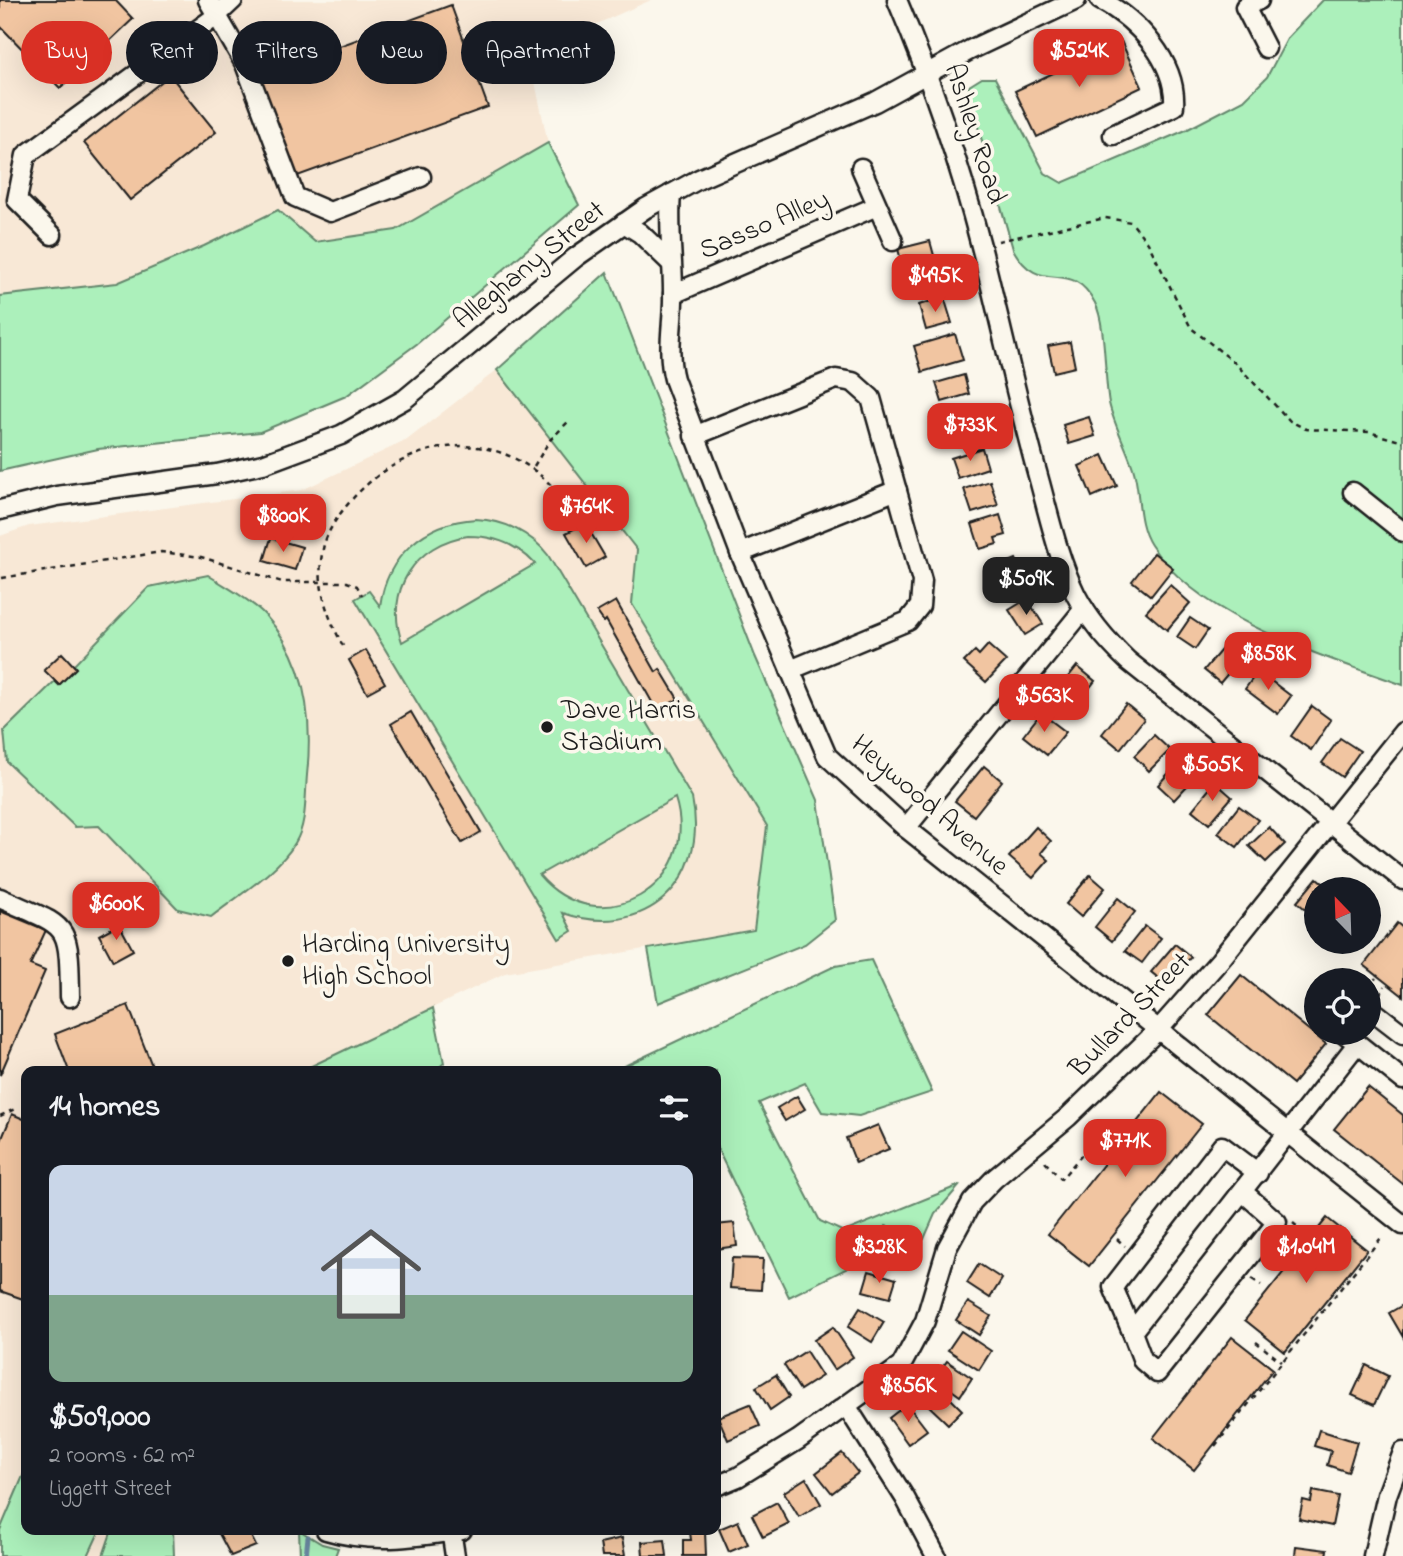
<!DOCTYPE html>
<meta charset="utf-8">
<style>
:root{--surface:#171b24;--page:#20242c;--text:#f1f3f6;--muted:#9ea1a6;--line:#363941;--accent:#d93025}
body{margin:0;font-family:"Indie Flower",sans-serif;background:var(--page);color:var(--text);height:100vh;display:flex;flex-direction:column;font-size:26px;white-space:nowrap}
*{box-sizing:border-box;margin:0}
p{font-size:23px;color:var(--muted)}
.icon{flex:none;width:38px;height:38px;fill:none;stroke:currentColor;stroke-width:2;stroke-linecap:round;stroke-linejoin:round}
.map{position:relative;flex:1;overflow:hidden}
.details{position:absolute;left:21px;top:1066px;width:700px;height:469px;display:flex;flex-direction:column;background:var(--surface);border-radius:14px;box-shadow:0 7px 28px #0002}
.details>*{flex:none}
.banner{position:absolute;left:21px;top:21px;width:700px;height:63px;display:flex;gap:14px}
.needle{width:46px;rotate:337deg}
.controls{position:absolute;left:1304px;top:877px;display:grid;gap:14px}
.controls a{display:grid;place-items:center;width:77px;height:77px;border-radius:50%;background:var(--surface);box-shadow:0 7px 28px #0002;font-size:35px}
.price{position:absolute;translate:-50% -60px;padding:0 16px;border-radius:14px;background:var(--accent);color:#fff;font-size:23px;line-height:46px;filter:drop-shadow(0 2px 4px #0008)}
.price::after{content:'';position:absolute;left:50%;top:42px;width:21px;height:16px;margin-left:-10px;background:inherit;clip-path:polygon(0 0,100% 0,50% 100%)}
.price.on{background:#222;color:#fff}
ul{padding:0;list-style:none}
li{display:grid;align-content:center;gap:14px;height:371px;padding:0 28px}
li+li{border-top:2px solid var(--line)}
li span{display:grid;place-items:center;height:217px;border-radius:14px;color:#555}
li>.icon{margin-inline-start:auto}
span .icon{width:126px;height:126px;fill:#fffc;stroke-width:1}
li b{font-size:30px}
h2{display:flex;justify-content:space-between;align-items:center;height:84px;padding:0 28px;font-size:30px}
.pill{padding:0 24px;border-radius:32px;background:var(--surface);box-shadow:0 7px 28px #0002;font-size:24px;line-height:63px}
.pill.on{background:var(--accent);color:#fff}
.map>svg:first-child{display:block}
.built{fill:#f8e8d6}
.green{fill:#acf0bb;stroke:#64866c;stroke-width:2;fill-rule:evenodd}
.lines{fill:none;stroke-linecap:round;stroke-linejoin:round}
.stream{stroke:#6a89a2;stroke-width:5}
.building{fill:#f1c5a1;stroke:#1c1c1c;stroke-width:2}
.minor-casing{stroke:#1c1c1c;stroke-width:23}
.path{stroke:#1c1c1c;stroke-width:2.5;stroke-dasharray:5 5;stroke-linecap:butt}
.minor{stroke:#fbf7ec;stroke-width:18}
.poi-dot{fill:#1c1c1c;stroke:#fbf7ec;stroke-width:2.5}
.labels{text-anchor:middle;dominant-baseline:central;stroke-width:7;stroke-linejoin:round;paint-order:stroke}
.street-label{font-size:28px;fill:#1c1c1c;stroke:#fbf7ec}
.poi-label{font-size:28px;fill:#1c1c1c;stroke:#fbf7ec;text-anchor:start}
</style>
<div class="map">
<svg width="1403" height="1556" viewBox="0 0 1403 1556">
<rect width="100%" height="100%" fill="#fbf7ec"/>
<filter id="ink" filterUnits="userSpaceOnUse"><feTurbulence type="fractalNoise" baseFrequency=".0143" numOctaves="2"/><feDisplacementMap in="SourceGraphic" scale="14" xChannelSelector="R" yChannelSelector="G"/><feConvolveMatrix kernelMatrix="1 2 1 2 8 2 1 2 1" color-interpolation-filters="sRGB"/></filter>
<g filter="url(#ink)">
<g class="built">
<polygon points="0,0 651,0 529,54 548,143 396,230 315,242 278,210 204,246 117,283 0,296"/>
<polygon points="497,370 637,550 632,604 767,826 754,930 505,973 301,1071 26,1071 26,1530 155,1530 155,1556 0,1556 0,536 29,526 302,490 407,440"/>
</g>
<g class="green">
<path d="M1323,0h80v685c-80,-29 -204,-66 -252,-140 -15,-23 -10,-53 -18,-77 -7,-22 -19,-43 -24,-65 -5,-27 -3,-79 -14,-100 -25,-48 -55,-4 -82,-54l-45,-157 1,-6 13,-8h13l50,95 17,10 124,-53 58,-30 23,-23 21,-40z"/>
<polygon points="548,143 579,205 418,343 346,396 260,432 98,449 0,471 0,296 117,283 204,246 278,210 315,242 396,230"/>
<polygon points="607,272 755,656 818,800 835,920 805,944 658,1003 648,949 754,930 767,826 632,604 637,550 497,370"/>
<path d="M476,519c28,1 55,14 72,36l144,243c18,84 -48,143 -129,115l9,18 -13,8 -204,-340 14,-8 11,15c7,-50 44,-84 96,-87zM468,536c27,0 49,8 67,28l-133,78c-18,-50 13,-99 66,-106zM675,798c28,87 -76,148 -136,77z"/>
<path d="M208,575c18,12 42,24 57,40 41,44 48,103 42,160 -2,22 0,49 -12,68 -15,27 -60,55 -84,74l-33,-8 -79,-83 -24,1 -68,-65 -3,-31 51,-50 4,4 17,-17 -2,-3 75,-78z"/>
<polygon points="871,960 932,1092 859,1116 822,1112 805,1083 759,1103 820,1221 844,1232 960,1185 935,1214 924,1239 886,1226 868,1258 789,1297 716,1146 716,1071 614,1071 835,966"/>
<polygon points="433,1008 444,1063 435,1071 301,1071"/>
<polygon points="26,1469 26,1530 100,1530 88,1556 0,1556 0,1530"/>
<polygon points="112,1530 173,1530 174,1556 103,1556"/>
<polygon points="299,1530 322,1544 338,1548 335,1556 300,1556"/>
</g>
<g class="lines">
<polyline class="stream" points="306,1556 308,1537"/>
</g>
<g class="building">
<polygon points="0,0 115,0 133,19 60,88 0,26"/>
<polygon points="451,5 488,107 292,178 255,77"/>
<polygon points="1121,41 1142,87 1037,137 1015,91"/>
<polygon points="170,75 216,132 130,200 84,143"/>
<polygon points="930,241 938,270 906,279 898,249"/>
<polygon points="944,297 952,323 926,330 919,305"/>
<polygon points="955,334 963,360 922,372 914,346"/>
<polygon points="1070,342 1075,367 1054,372 1048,346"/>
<polygon points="964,375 969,394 942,402 936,383"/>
<polygon points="972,409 978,430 943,441 936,420"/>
<polygon points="1089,417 1095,436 1069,444 1063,425"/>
<polygon points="982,448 988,468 958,478 951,458"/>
<polygon points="1103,455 1117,486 1092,497 1079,466"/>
<polygon points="990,481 998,505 972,513 964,489"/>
<polygon points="1000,515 1006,535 995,538 997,544 980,549 972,524"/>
<polygon points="585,523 605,557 586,568 566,533"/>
<polygon points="271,538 302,547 295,570 264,561"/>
<polygon points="1154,553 1173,568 1151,596 1132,581"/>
<polygon points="1016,559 1026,582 997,594 987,571"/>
<polygon points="1170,585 1190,603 1167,630 1146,612"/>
<polygon points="1027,599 1043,624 1025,635 1009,610"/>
<polygon points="616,601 656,672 660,669 678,699 657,711 606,620 604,622 597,612"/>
<polygon points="1190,618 1208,630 1195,649 1177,637"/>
<polygon points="1226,644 1242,657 1220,683 1204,670"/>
<polygon points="988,645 1006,661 986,682 964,662 975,651 979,655"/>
<polygon points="366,650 385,683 367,693 349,660"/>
<polygon points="62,653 76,668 59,685 44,670"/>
<polygon points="1077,666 1095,681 1067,717 1048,702"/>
<polygon points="1258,671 1291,696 1278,714 1245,689"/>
<polygon points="1126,704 1144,719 1120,749 1102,734"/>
<polygon points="1312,706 1331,720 1311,750 1291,736"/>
<polygon points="411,712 481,832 462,843 391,724"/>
<polygon points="1041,713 1066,732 1047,755 1023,736"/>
<polygon points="1154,735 1170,750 1149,771 1134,756"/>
<polygon points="1340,738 1360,751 1342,777 1322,763"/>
<polygon points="1183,757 1199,773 1174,800 1158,785"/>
<polygon points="984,766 1002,781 974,816 955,801"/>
<polygon points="1215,782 1232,797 1209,824 1192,810"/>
<polygon points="1239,806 1258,820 1237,847 1218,833"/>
<polygon points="1036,827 1051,841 1041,853 1049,860 1033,878 1009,857"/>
<polygon points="1269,827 1285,844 1266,862 1249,846"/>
<polygon points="1090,875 1105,888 1081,917 1066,904"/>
<polygon points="1317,878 1330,889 1316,889 1314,917 1297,902"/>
<polygon points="1118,898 1135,912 1112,941 1095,927"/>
<polygon points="0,911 46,930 30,965 45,971 0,1075"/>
<polygon points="1397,923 1403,928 1403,996 1364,965"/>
<polygon points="119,924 133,950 113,961 99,935"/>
<polygon points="1145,926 1161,938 1142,963 1125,951"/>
<polygon points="1175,944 1191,957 1167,985 1151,972"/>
<polygon points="1241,975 1326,1044 1293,1084 1208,1015"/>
<polygon points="128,1005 154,1071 69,1071 55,1034"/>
<polygon points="1368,1087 1403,1115 1403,1184 1334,1129"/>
<polygon points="1161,1092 1202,1124 1089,1266 1048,1234"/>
<polygon points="797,1096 805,1109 785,1121 777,1108"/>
<polygon points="12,1114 26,1120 26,1300 0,1291 0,1143"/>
<polygon points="878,1125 889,1149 856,1163 846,1138"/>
<polygon points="1327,1218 1367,1250 1285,1352 1245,1320"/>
<polygon points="734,1223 737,1246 716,1249 716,1225"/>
<polygon points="886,1230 912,1241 903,1262 877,1251"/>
<polygon points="732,1258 763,1259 761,1290 730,1288"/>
<polygon points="979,1264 1002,1279 990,1298 967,1283"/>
<polygon points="869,1271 896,1279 890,1298 863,1291"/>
<polygon points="968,1302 991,1316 979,1335 956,1320"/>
<polygon points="1403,1305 1403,1337 1389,1313"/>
<polygon points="860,1308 884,1322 872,1342 848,1327"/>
<polygon points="833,1327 853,1357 834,1370 814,1340"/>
<polygon points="961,1331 991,1351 979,1370 948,1350"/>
<polygon points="1232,1337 1273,1369 1194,1470 1153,1438"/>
<polygon points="806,1351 822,1376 800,1390 784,1365"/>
<polygon points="947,1361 972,1378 960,1396 935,1378"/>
<polygon points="1366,1365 1388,1376 1374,1405 1352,1395"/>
<polygon points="776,1375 789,1397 770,1410 756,1387"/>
<polygon points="942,1390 962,1410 948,1424 928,1405"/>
<polygon points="750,1404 760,1426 728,1440 718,1417"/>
<polygon points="907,1404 927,1430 908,1444 889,1418"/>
<polygon points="1319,1430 1357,1442 1348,1472 1327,1465 1331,1451 1314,1446"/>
<polygon points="842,1453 858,1473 832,1493 816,1473"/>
<polygon points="806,1478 821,1504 799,1517 784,1492"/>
<polygon points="1313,1491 1338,1496 1332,1526 1299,1519 1303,1500 1311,1502"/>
<polygon points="777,1502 789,1524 763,1537 752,1515"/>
<polygon points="738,1521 748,1544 729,1552 719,1529"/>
<polygon points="217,1530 240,1530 242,1532 248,1530 256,1546 231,1556"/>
<polygon points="705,1531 706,1556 683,1556 683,1540 691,1540 690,1532"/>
<polygon points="622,1538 625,1556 602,1556 600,1543"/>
<polygon points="665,1540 667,1556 643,1556 642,1542"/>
<polygon points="1296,1546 1327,1550 1326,1556 1295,1556"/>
</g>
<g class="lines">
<g class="minor-casing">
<g id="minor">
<polyline points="208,0 245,64 295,197 330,212 421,177"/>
<path d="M897,0c34,80 62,161 84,246 20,79 37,159 59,237 10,37 19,77 36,112 13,25 31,46 52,66l275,219"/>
<path d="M1100,0c37,19 77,62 74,106l-61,29"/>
<polyline points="1259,0 1245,7 1266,48"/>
<polyline points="861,168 893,241"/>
<path d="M671,194c-3,33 2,65 2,98 1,30 -7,57 1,87l66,174 87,203 79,72 497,397"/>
<polyline points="624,223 640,233 671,263"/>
<polyline points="52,235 17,200 26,155 215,17 233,0"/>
<polyline points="673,294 877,206"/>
<polyline points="694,436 836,379 853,382 871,398 922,581 920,606 908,621 790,670"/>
<polyline points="1353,492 1403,532"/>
<polyline points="0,510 57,496 217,474 263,464 341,435 405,399 576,257 646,208 699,179 875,102 970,50 1076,0"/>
<polyline points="740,553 897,490"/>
<polyline points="906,828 1084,609"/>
<path d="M0,898c69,31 69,21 70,99"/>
<polyline points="1368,1007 1403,1034"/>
<polyline points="1343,1032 1403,1080"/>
<polyline points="1243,1192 1277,1222 1157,1373 1143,1361 1132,1332 1357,1044"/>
<polyline points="1132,1332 1113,1287 1222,1146 1258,1173"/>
<polyline points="847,1407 905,1498 936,1556"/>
<polyline points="716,1486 738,1477 798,1440 901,1366 925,1321 947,1248 972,1202 994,1179 1068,1117 1160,1028 1220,960 1403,732"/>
<path d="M326,1530c46,14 89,7 136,0"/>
<polyline points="451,1530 455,1556"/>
<polyline points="1373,1556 1387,1495 1403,1452"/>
</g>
</g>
<g class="path">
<polyline points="998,241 1105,218 1131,222 1148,243 1191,328 1234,362 1290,421 1306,429 1369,432 1403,442"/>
<polyline points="534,466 550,440 568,422"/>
<polyline points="2,578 161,552 201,557 282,582 347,582 357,586 362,595"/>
<path d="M343,646c-16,-31 -28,-61 -20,-97 4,-20 19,-39 33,-54 68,-70 165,-66 217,19"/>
<polyline points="1368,987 1376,978"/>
<polyline points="1379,995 1385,986"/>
<polyline points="0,1116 17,1108"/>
<polyline points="1045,1162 1061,1179 1087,1149 1105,1164"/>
<polyline points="1293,1223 1304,1232"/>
<polyline points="1117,1239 1125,1246"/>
<polyline points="1252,1279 1261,1285"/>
<polyline points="1256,1342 1282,1362"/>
<polyline points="1215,1446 1381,1238"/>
</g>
<use href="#minor" class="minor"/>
</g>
</g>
<g class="poi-dot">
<circle cx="547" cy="727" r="7"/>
<circle cx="288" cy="961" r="7"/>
</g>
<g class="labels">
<g class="street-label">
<text transform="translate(974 134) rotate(72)">Ashley Road</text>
<text transform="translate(765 226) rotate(-23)">Sasso Alley</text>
<text transform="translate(530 266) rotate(-39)">Alleghany Street</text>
<text transform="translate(929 806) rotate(41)">Heywood Avenue</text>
<text transform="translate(1131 1016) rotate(-46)">Bullard Street</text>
</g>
<g class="poi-label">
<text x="561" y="711">Dave Harris<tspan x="561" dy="32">Stadium</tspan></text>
<text x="302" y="945">Harding University<tspan x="302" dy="32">High School</tspan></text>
</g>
</g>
</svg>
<div class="controls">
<a><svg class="needle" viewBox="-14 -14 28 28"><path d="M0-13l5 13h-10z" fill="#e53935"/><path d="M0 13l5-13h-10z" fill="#9ea1a6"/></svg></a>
<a><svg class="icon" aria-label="locate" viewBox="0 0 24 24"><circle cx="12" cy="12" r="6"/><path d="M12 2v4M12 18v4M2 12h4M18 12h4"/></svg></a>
</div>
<b class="price" style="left:1079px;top:89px">$524K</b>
<b class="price" style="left:935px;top:314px">$495K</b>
<b class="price" style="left:970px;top:463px">$733K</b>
<b class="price" style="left:586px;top:545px">$764K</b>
<b class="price" style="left:283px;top:554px">$800K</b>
<b class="price on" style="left:1026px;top:617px">$509K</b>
<b class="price" style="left:1268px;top:692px">$858K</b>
<b class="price" style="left:1044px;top:734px">$563K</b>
<b class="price" style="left:1212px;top:803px">$505K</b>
<b class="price" style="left:116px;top:942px">$600K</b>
<b class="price" style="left:1125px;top:1179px">$771K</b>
<b class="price" style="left:879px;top:1285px">$328K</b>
<b class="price" style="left:1306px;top:1285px">$1.04M</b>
<b class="price" style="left:908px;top:1424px">$856K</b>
<div class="banner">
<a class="pill on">Buy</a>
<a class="pill">Rent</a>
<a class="pill">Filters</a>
<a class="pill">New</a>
<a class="pill">Apartment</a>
</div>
<section class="details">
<h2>14 homes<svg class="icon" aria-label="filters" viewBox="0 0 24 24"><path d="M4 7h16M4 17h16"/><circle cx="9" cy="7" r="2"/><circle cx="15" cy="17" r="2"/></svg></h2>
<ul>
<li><span style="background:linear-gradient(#c9d6e8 60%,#7fa58c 0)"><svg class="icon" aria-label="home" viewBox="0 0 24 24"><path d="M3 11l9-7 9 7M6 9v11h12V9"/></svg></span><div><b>$509,000</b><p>2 rooms · 62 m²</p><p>Liggett Street</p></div></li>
</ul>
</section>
</div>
